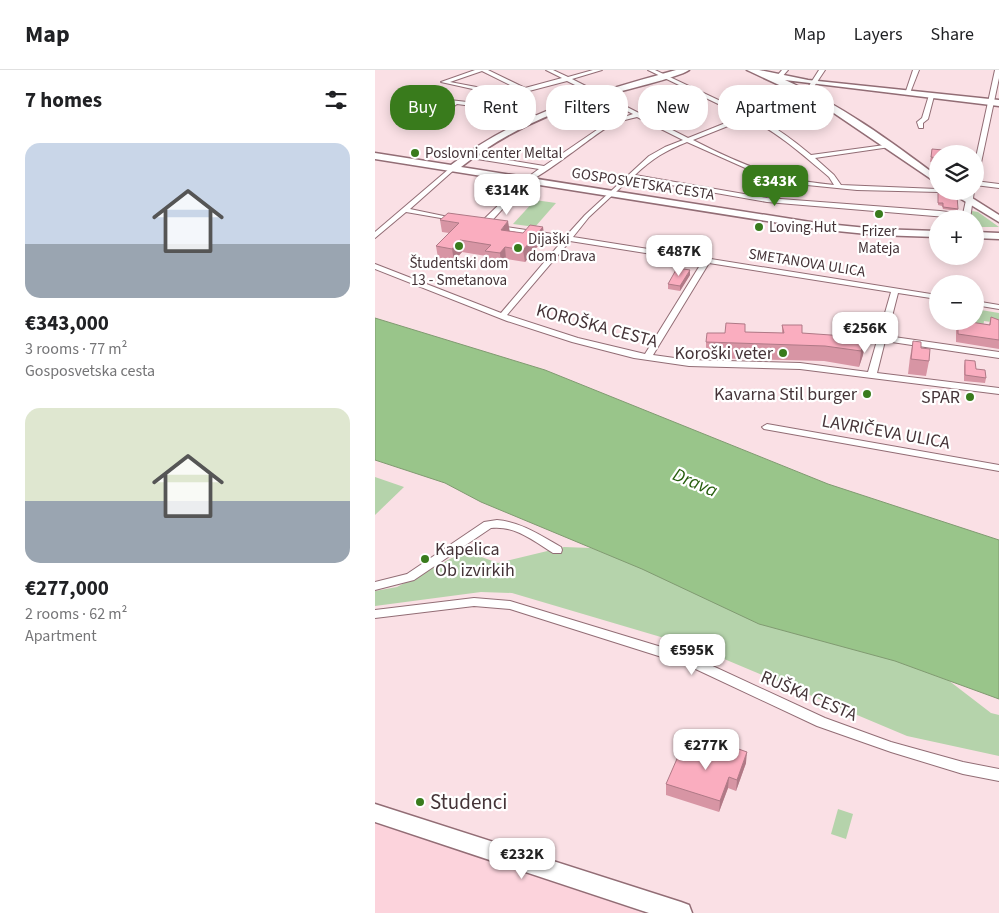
<!DOCTYPE html>
<meta charset="utf-8">
<style>
:root{--surface:#fff;--page:#f2f2f2;--text:#202124;--muted:#757577;--line:#e0e0e0;--accent:#397b1c}
body{margin:0;font-family:"Source Sans 3",sans-serif;background:var(--page);color:var(--text);height:100vh;display:flex;flex-direction:column;font-size:19px;white-space:nowrap}
*{box-sizing:border-box;margin:0}
p{font-size:16px;color:var(--muted)}
.icon{flex:none;width:28px;height:28px;fill:none;stroke:currentColor;stroke-width:2;stroke-linecap:round;stroke-linejoin:round}
.map{position:relative;flex:1;overflow:hidden}
.side{display:flex;flex-direction:column;background:var(--surface);width:375px}
.side>*{flex:none}
.guide{position:absolute;left:15px;top:15px;width:475px;height:45px;display:flex;gap:10px}
.buttons{position:absolute;left:554px;top:75px;display:grid;gap:10px}
.buttons a{display:grid;place-items:center;width:55px;height:55px;border-radius:50%;background:var(--surface);box-shadow:0 2px 12px #0003;font-size:25px}
.price{position:absolute;translate:-50% -42px;padding:0 11px;border-radius:10px;background:#fff;color:#222;font-size:16px;line-height:32px;filter:drop-shadow(0 1px 2px #0008)}
.price::after{content:'';position:absolute;left:50%;top:30px;width:15px;height:11px;margin-left:-8px;background:inherit;clip-path:polygon(0 0,100% 0,50% 100%)}
.price.active{background:var(--accent);color:#fff}
ul{padding:0;list-style:none}
li{display:grid;align-content:center;gap:10px;height:265px;padding:0 25px}
li span{display:grid;place-items:center;height:155px;border-radius:15px;color:#555}
li>.icon{margin-inline-start:auto}
span .icon{width:90px;height:90px;fill:#fffc;stroke-width:1}
li b{font-size:21px}
h2{display:flex;justify-content:space-between;align-items:center;height:60px;padding:0 25px;font-size:21px}
.tag{padding:0 18px;border-radius:20px;background:var(--surface);box-shadow:0 2px 12px #0003;font-size:18px;line-height:45px}
.tag.active{background:var(--accent);color:#fff}
header{display:flex;align-items:center;gap:30px;box-sizing:border-box;height:70px;padding:0 25px;background:var(--surface);border-bottom:1px solid var(--line)}
header strong{font-size:24px}
nav{display:flex;gap:28px;margin-inline-start:auto;font-size:18px}
main{display:flex;flex:1;min-height:0}
.map>svg:first-child{display:block}
.built{fill:#fcd3dc}
.green{fill:#b5d3ab}
.water{fill:#99c58a;stroke:#809a71}
.lines{fill:none;stroke-linecap:round;stroke-linejoin:round}
.street-casing{stroke:#926d75;stroke-width:2}
.secondary-casing{stroke:#926d75;stroke-width:3}
.street{fill:#fff;fill-rule:evenodd}
.secondary{fill:#fff;fill-rule:evenodd}
.wall{fill:#d795a4}
.shaded-wall{fill:#af7986}
.building{fill:#faadbf;stroke:#af7986}
.poi-dot{fill:#397b1c;stroke:#fff;stroke-width:2}
.labels{text-anchor:middle;dominant-baseline:central;stroke-width:4.5;stroke-linejoin:round;paint-order:stroke}
.far-poi-label{font-size:15px;fill:#453438;stroke:#fff;text-anchor:start}
.far-street-label{font-size:15px;fill:#453438;stroke:#fff}
.street-label{font-size:18px;fill:#453438;stroke:#fff}
.poi-label{font-size:18px;fill:#453438;stroke:#fff;text-anchor:end}
.water-label{font-size:19px;font-style:italic;fill:#275e0e;stroke:#fff}
.near-poi-label{font-size:21px;fill:#453438;stroke:#fff;text-anchor:start}
</style>
<header>
<strong>Map</strong>
<nav><a>Map</a><a>Layers</a><a>Share</a></nav>
</header>
<main>
<section class="side">
<h2>7 homes<svg class="icon" aria-label="filters" viewBox="0 0 24 24"><path d="M4 7h16M4 17h16"/><circle cx="9" cy="7" r="2"/><circle cx="15" cy="17" r="2"/></svg></h2>
<ul>
<li><span style="background:linear-gradient(#c9d6e8 65%,#9aa5b1 0)"><svg class="icon" aria-label="home" viewBox="0 0 24 24"><path d="M3 11l9-7 9 7M6 9v11h12V9"/></svg></span><div><b>€343,000</b><p>3 rooms · 77 m²</p><p>Gosposvetska cesta</p></div></li>
<li><span style="background:linear-gradient(#dfe7d0 60%,#9aa5b1 0)"><svg class="icon" aria-label="home" viewBox="0 0 24 24"><path d="M3 11l9-7 9 7M6 9v11h12V9"/></svg></span><div><b>€277,000</b><p>2 rooms · 62 m²</p><p>Apartment</p></div></li>
</ul>
</section>
<div class="map">
<svg width="624" height="843" viewBox="0 0 624 843">
<rect width="100%" height="100%" fill="#fae0e5"/>
<polygon class="built" points="0,750 268,843 0,843"/>
<g class="green">
<polygon points="160,130 181,133 160,157 138,154"/>
<polygon points="597,141 603,142 624,157 600,157 600,149 596,149"/>
<polygon points="600,239 624,243 624,253 609,251 608,257 581,253 600,251"/>
<polygon points="0,407 29,417 0,445"/>
<polygon points="189,477 216,478 573,610 616,643 624,645 624,686 532,666 323,578 137,523 106,522 0,536 0,521 22,517 90,481 123,493"/>
<polygon points="463,739 478,744 471,769 456,764"/>
</g>
<polygon class="water" points="0,248 170,300 453,414 624,470 624,629 520,591 384,554 267,499 106,432 70,413 0,390"/>
<g class="lines">
<g class="street-casing">
<g id="street">
<path d="M100,0h13l37,18 37,-10 -16,-8h7l15,7 25,-7h9l-30,9 116,59 55,-22 -95,-46h7l93,44 57,-22 14,-22h6l-16,24 -56,22c22,10 40,24 58,39l81,-11v2l-2,1 -75,11 19,17 7,10 96,4v2h3l-1,1 -82,-2 -60,-6 -20,-5 -25,-8 -65,-29c-22,9 -34,16 -52,33l132,23 173,13 23,3 5,-23h6l-4,28 -203,-17 -136,-24 -42,39 -16,20 364,58v4l-39,-6 -11,43 112,16v6l-114,-17 -8,32 122,15v6l-199,-25 -111,-3 -55,-8 -62,-16 -65,-21 -132,-52v-5l126,49 62,-73 -66,-11 -4,-2 1,-2 72,11 19,-21 64,-59 16,-9 18,-7 -46,-23c-8,2 -18,4 -26,8 -17,9 -75,58 -87,57v-2l15,-11 -62,-10 -3,-2 3,-2 67,11 63,-43 26,-9 -66,-33 -57,15 -11,10 37,9v2l-41,-8 -38,-5 -23,17h-4v-2l21,-16 -35,-4 -2,-1v-2l80,9 10,-9 -63,-14zM107,1l38,19 -12,3 -58,-11zM373,48c31,15 55,37 81,59l5,8c-18,-2 -37,-4 -54,-9 -30,-8 -60,-22 -87,-36zM195,171l132,21 -57,92 -67,-16 -71,-23zM334,193l182,29 -23,80 -68,-9 -111,-3 -36,-5z"/>
<polygon points="407,0 413,0 406,8 402,8 401,7"/>
<polygon points="538,0 544,0 535,23 530,24"/>
<polygon points="620,0 624,0 624,8 603,107 600,109 600,92"/>
<polygon points="554,25 559,26 553,49 548,53 548,58 544,58 542,52 547,48"/>
<polygon points="75,98 80,99 35,139 83,149 83,151 31,142 0,168 0,162"/>
<polygon points="600,111 624,114 624,118 600,115"/>
<polygon points="137,122 142,123 112,156 106,156 106,152"/>
<polygon points="600,231 624,235 624,239 600,235"/>
<polygon points="392,354 624,395 624,401 389,359 387,357"/>
<path d="M122,450c24,2 43,15 64,27l1,3 -1,3h-8c-19,-12 -39,-28 -62,-25l-77,52 -39,10v-8l32,-8 77,-52z"/>
<polygon points="99,528 135,531 316,586 450,648 516,672 588,692 624,699 624,711 588,704 516,682 442,656 312,595 135,539 99,536 0,548 0,540"/>
</g>
</g>
<g class="secondary-casing">
<g id="secondary">
<path d="M301,0h13c-11,8 -67,20 -84,26 -53,15 -101,37 -144,71l356,56 60,6 60,2v6l-60,-2 -60,-6 -442,-70v-6l76,12c71,-54 141,-71 225,-95z"/>
<path d="M372,0h12l49,10 191,20v6l-214,-26c56,25 104,60 152,96v7l-115,-78z"/>
<polygon points="573,121 586,121 624,145 624,152"/>
<polygon points="600,162 624,163 624,169 600,168"/>
<polygon points="0,734 306,832 314,835 317,843 274,843 0,752"/>
</g>
</g>
<use href="#street" class="street"/>
<use href="#secondary" class="secondary"/>
</g>
<g class="wall">
<polygon points="557,79 562,84 562,93 555,92"/>
<polygon points="563,123 583,139 583,141 568,139 567,136 563,135"/>
<polygon points="65,150 148,163 168,157 169,168 150,192 131,189 126,195 112,193 111,186 87,182 79,191 63,188 61,176 74,163 67,162"/>
<polygon points="315,205 305,221 293,219 293,214"/>
<polygon points="616,247 624,250 624,279 581,272 581,258 583,251 614,255"/>
<polygon points="407,255 427,263 490,270 488,285 484,297 449,291 331,288 331,272 350,263 370,262 407,263"/>
<polygon points="538,271 546,278 554,291 551,306 533,304 535,287"/>
<polygon points="590,290 611,308 610,313 589,311 589,296"/>
<polygon points="351,688 371,693 361,721 353,718 344,742 291,725 291,714"/>
</g>
<g class="shaded-wall">
<polygon points="133,151 135,163 126,160"/>
<polygon points="168,157 169,168 150,192 148,180"/>
<polygon points="85,170 87,182 79,191 77,179"/>
<polygon points="130,177 131,189 126,195 125,183"/>
<polygon points="315,200 315,205 305,221 305,216"/>
<polygon points="490,270 488,285 484,297 486,281"/>
<polygon points="372,682 371,693 361,721 362,710"/>
<polygon points="354,707 353,718 344,742 345,731"/>
</g>
<g class="building">
<polygon points="557,79 568,80 567,84 562,84 562,88 556,87"/>
<polygon points="563,123 582,126 583,139 568,137 568,133 563,133"/>
<polygon points="73,143 133,151 126,160 148,163 155,155 168,157 148,180 130,177 125,183 110,181 116,175 85,170 77,179 61,176 84,153 65,150"/>
<polygon points="302,198 315,200 305,216 293,214"/>
<polygon points="616,247 624,250 624,270 583,264 583,251 589,251 615,255"/>
<polygon points="351,253 370,254 370,262 409,263 407,255 427,255 427,263 470,266 473,259 488,261 486,269 490,270 486,281 450,276 331,272 332,263 350,263"/>
<polygon points="538,271 546,272 546,278 555,279 554,291 536,289"/>
<polygon points="590,290 600,291 601,299 610,300 611,308 590,305"/>
<polygon points="308,675 351,688 355,676 372,682 362,710 354,707 345,731 291,714"/>
</g>
<g class="poi-dot">
<circle cx="40" cy="83" r="5"/>
<circle cx="504" cy="144" r="5"/>
<circle cx="384" cy="157" r="5"/>
<circle cx="84" cy="176" r="5"/>
<circle cx="143" cy="178" r="5"/>
<circle cx="408" cy="283" r="5"/>
<circle cx="492" cy="324" r="5"/>
<circle cx="595" cy="327" r="5"/>
<circle cx="50" cy="489" r="5"/>
<circle cx="45" cy="732" r="5"/>
</g>
<g class="labels">
<g class="far-poi-label">
<text x="50" y="83">Poslovni center Meltal</text>
<text x="394" y="157">Loving Hut</text>
<text x="504" y="161" text-anchor="middle">Frizer<tspan x="504" dy="17">Mateja</tspan></text>
<text x="153" y="169">Dijaški<tspan x="153" dy="17">dom Drava</tspan></text>
<text x="84" y="193" text-anchor="middle">Študentski dom<tspan x="84" dy="17">13 - Smetanova</tspan></text>
</g>
<g class="far-street-label">
<text transform="translate(268 114) rotate(9)">GOSPOSVETSKA CESTA</text>
<text transform="translate(432 193) rotate(9)">SMETANOVA ULICA</text>
</g>
<g class="street-label">
<text transform="translate(222 256) rotate(15)">KOROŠKA CESTA</text>
<text transform="translate(511 362) rotate(10)">LAVRIČEVA ULICA</text>
<text transform="translate(434 626) rotate(23)">RUŠKA CESTA</text>
</g>
<g class="poi-label">
<text x="398" y="283">Koroški veter</text>
<text x="482" y="324">Kavarna Stil burger</text>
<text x="585" y="327">SPAR</text>
<text x="60" y="479" text-anchor="start">Kapelica<tspan x="60" dy="21">Ob izvirkih</tspan></text>
</g>
<g class="water-label">
<text transform="translate(320 413) rotate(23)">Drava</text>
</g>
<g class="near-poi-label">
<text x="55" y="732">Studenci</text>
</g>
</g>
</svg>
<div class="buttons">
<a><svg class="icon" aria-label="layers" viewBox="0 0 24 24"><path d="M12 4l9 5-9 5-9-5zM3 14l9 5 9-5"/></svg></a>
<a>+</a>
<a>−</a>
</div>
<b class="price active" style="left:400px;top:137px">€343K</b>
<b class="price" style="left:132px;top:146px">€314K</b>
<b class="price" style="left:304px;top:207px">€487K</b>
<b class="price" style="left:490px;top:284px">€256K</b>
<b class="price" style="left:317px;top:606px">€595K</b>
<b class="price" style="left:331px;top:701px">€277K</b>
<b class="price" style="left:147px;top:810px">€232K</b>
<div class="guide">
<a class="tag active">Buy</a>
<a class="tag">Rent</a>
<a class="tag">Filters</a>
<a class="tag">New</a>
<a class="tag">Apartment</a>
</div>
</div>
</main>
